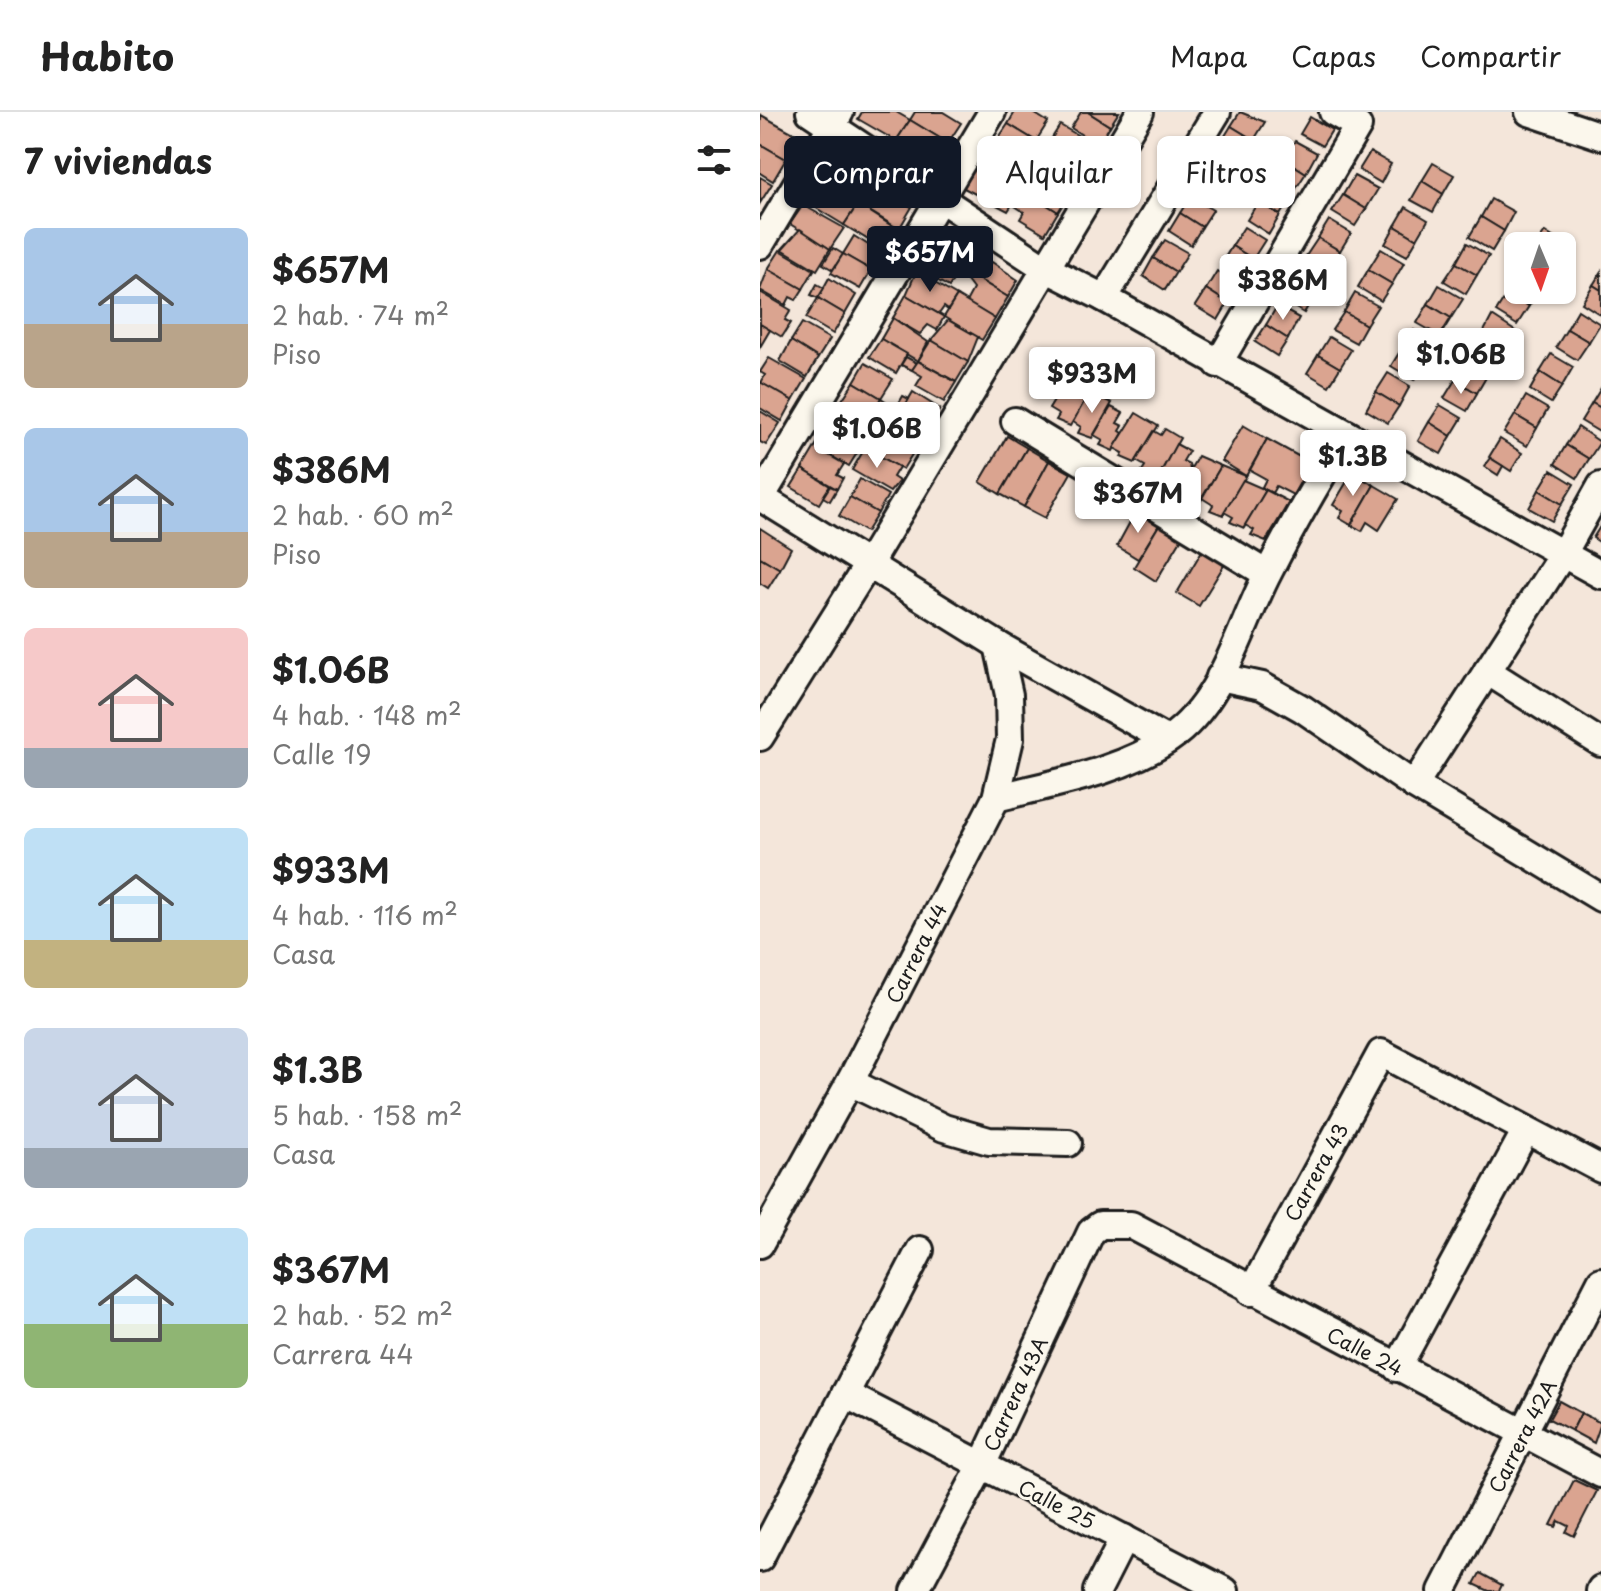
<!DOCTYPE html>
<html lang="es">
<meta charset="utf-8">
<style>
:root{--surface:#fff;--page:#f6f6f6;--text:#222;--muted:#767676;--line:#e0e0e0;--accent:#111827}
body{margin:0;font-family:"Playpen Sans",sans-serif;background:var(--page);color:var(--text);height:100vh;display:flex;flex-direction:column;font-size:30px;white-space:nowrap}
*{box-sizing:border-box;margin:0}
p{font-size:26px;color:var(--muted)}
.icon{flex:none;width:44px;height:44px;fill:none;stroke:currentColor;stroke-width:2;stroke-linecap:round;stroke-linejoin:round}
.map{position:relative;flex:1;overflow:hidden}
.drawer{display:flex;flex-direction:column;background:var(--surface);width:760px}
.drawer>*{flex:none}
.banner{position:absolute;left:24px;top:24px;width:696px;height:72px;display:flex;gap:16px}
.needle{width:52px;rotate:178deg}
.fabs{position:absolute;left:744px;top:120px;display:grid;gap:16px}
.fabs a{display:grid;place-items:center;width:72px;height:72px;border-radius:12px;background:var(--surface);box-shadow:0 2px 6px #0004;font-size:40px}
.price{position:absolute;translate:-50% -68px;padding:0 18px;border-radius:8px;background:#fff;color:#222;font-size:26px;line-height:52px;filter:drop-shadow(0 2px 4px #0008)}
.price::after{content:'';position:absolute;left:50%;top:48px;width:24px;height:18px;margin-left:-12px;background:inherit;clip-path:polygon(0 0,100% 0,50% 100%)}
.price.current{background:var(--accent);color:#fff}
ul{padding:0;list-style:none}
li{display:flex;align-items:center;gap:24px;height:200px;padding:0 24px}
li span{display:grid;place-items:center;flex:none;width:224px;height:160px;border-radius:12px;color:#555}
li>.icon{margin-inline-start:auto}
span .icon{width:96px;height:96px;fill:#fffc;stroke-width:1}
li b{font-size:34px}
h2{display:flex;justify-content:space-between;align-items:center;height:96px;padding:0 24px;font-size:34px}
.chip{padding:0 28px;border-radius:12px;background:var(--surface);box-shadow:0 2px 6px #0004;font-size:28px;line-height:72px}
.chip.current{background:var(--accent);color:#fff}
header{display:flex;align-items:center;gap:48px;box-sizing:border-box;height:112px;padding:0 40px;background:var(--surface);border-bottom:2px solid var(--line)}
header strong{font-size:38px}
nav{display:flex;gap:44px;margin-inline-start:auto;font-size:28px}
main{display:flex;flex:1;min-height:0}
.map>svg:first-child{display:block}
.building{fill:#daa490;stroke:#1c1c1c;stroke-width:2}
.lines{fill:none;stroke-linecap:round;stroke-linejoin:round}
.minor-casing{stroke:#1c1c1c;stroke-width:32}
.minor{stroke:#fbf7ec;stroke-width:26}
.labels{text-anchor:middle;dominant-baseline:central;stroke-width:6;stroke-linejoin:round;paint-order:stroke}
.street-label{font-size:20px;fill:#1c1c1c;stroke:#fbf7ec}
</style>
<header>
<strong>Habito</strong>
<nav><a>Mapa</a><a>Capas</a><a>Compartir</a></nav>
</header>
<main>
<section class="drawer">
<h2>7 viviendas<svg class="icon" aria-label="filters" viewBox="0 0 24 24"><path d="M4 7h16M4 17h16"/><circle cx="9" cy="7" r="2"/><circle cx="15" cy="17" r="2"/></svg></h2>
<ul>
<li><span style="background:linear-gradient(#a9c7e8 60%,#b9a48a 0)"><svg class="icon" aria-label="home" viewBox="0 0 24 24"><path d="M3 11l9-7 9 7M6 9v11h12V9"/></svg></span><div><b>$657M</b><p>2 hab. · 74 m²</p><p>Piso</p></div></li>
<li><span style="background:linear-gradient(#a9c7e8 65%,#b9a48a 0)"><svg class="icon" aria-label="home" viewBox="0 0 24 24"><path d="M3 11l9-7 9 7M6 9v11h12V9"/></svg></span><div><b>$386M</b><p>2 hab. · 60 m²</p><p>Piso</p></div></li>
<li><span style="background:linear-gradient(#f6c9c9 75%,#9aa5b1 0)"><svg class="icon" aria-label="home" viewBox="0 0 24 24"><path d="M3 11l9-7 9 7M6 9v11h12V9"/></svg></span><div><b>$1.06B</b><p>4 hab. · 148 m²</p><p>Calle 19</p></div></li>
<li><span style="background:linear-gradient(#bfe0f5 70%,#c2b280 0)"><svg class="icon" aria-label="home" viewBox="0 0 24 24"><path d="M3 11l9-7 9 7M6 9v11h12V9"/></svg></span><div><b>$933M</b><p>4 hab. · 116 m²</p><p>Casa</p></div></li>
<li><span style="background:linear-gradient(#c9d6e8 75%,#9aa5b1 0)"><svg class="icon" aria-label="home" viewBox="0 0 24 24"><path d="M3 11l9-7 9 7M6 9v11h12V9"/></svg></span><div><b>$1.3B</b><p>5 hab. · 158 m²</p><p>Casa</p></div></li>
<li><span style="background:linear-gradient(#bfe0f5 60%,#8fb573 0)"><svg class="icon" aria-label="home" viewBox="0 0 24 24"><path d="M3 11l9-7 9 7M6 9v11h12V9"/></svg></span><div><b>$367M</b><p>2 hab. · 52 m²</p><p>Carrera 44</p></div></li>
</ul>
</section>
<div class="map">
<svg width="841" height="1479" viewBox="0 0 841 1479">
<rect width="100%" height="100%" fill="#f4e6da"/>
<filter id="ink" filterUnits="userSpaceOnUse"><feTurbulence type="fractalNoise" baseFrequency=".0125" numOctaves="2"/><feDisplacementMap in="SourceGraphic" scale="16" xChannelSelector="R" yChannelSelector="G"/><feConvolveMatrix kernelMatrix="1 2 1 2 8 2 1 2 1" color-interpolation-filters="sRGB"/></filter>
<g filter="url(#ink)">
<g class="building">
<polygon points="102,0 136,0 150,8 136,29 98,7"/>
<polygon points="155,0 183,0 201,11 188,31 150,8"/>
<polygon points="255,0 272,0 288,10 276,29 248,12"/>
<polygon points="321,0 328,0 350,14 338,33 311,16"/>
<polygon points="328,0 359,0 350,14"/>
<polygon points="480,0 505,10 494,28 471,14"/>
<polygon points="1,3 39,24 26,47 0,32"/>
<polygon points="550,5 572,18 562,34 540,22"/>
<polygon points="150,8 188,31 177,51 149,33 147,37 136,29"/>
<polygon points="248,12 276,29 264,47 236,30"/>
<polygon points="300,13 338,35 325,57 287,34"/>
<polygon points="471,14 494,28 483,46 460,32"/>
<polygon points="535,29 557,41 546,61 524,47"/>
<polygon points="0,32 26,47 13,69 0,61"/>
<polygon points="235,34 274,56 262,77 224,54"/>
<polygon points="287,34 325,57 312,78 275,55"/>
<polygon points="610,40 631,52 621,71 599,58"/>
<polygon points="456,41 478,54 468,72 445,58"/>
<polygon points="524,47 546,61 535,78 514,65"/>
<polygon points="216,49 262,77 248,99 200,74"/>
<polygon points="72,50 107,66 105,69 110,72 98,92 57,70"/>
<polygon points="673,51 694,63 683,82 662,69"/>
<polygon points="445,58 468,72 457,89 434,75"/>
<polygon points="594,64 618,77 606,97 583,83"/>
<polygon points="0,65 12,72 0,91"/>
<polygon points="283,65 310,81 298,100 271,83"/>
<polygon points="55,69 98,92 84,113 43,88"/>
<polygon points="662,69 683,82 673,100 651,88"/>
<polygon points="509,71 532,84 520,103 498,90"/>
<polygon points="110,72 152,95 139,117 98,92"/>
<polygon points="262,77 298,100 285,122 260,107 264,100 252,92"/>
<polygon points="583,83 606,97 595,114 572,100"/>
<polygon points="430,85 453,98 442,115 420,101"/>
<polygon points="731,87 754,100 744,119 721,105"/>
<polygon points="498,90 520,103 509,122 487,108"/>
<polygon points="98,92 135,116 123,137 84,113"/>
<polygon points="43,93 84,116 70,137 30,112"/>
<polygon points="646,95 668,108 657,127 635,114"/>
<polygon points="420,101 442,115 431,133 409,119"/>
<polygon points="721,105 744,119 732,139 709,125"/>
<polygon points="569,108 591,121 580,139 558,126"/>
<polygon points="635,114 657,127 647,144 625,132"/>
<polygon points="484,115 505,128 493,147 472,134"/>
<polygon points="40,117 70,137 57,158 22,137"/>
<polygon points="785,120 805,133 802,138 802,134 775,134"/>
<polygon points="183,121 211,137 200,156 172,140"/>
<polygon points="94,124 121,141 111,158 83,142"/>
<polygon points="558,126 580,139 568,157 546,144"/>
<polygon points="405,128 428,141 416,160 393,146"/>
<polygon points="707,131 729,144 717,163 696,151"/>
<polygon points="472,134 493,147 483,165 461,152"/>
<polygon points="73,136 83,142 73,158 63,152"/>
<polygon points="621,137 644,151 632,172 608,158"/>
<polygon points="20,138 54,158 43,177 8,157"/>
<polygon points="172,140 200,156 189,175 161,159"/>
<polygon points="83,142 111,158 100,177 71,161"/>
<polygon points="393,146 416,160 405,178 383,164"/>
<polygon points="232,150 258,168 248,185 220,168 222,165 217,161"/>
<polygon points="543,151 566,166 554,184 531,170"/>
<polygon points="696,151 717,163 706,182 684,169"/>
<polygon points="8,157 43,177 36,188 30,185 26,193 0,178"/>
<polygon points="608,158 632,172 621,189 598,175"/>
<polygon points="457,159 480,172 468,191 446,177"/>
<polygon points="156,160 197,184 188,198 184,195 179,202 146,183"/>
<polygon points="841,160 841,178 833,173"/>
<polygon points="211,163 248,185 235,207 206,190 213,177 207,169"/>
<polygon points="758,164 758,178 779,178 769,194 747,182"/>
<polygon points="69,166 96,183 85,202 58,186"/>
<polygon points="531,170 554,184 544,201 521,187"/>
<polygon points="57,172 64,176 58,186 51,183"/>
<polygon points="679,173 703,187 691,206 668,192"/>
<polygon points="833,173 841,178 841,203 822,191"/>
<polygon points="446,177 468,191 458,208 435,194"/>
<polygon points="0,180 31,198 25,208 31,211 22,225 0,212"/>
<polygon points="595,181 618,194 606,213 584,200"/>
<polygon points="747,182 769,194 757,213 736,200"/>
<polygon points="146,183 184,205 177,218 168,213 160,222 133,206"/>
<polygon points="197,184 235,207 222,228 184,205"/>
<polygon points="58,186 85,202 73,222 46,206"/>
<polygon points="668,192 691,206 680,224 657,211"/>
<polygon points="517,194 539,206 528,227 506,213"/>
<polygon points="818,198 840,212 829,230 807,217"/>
<polygon points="584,200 606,213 596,231 572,218"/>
<polygon points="732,204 755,219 743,238 721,225"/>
<polygon points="133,206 168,230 158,249 121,227"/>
<polygon points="188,208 218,225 208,250 171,228"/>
<polygon points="42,211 70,227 58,246 31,229"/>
<polygon points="0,212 10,218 0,235"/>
<polygon points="506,213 528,227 517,244 495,230"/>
<polygon points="807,217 829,230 817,248 796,235"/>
<polygon points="654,218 677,231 665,250 642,236"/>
<polygon points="569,225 591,238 580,256 558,243"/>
<polygon points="721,225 743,238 732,256 710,243"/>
<polygon points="121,227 147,242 136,261 109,245"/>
<polygon points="171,228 208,250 196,270 158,249"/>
<polygon points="31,229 58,246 47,265 20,249"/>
<polygon points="642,236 665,250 654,268 631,254"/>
<polygon points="791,242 813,255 802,274 780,260"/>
<polygon points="558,243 580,256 569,274 547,261"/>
<polygon points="146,245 157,251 152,258 141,253"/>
<polygon points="9,246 46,267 33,289 1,271 5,263 0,260"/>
<polygon points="158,249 196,270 184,290 156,274 162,264 152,258"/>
<polygon points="706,249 728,262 717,281 695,268"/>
<polygon points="105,251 133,267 121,286 94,270"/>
<polygon points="780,260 802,274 791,291 770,278"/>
<polygon points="311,261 334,275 310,314 296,308 299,303 289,297"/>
<polygon points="628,261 650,274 639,294 616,280"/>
<polygon points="695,268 717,281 707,299 684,286"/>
<polygon points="0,270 33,289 22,309 0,296"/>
<polygon points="94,270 121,286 110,305 82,288"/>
<polygon points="841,276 841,296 832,291"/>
<polygon points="153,280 180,297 168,316 141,300"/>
<polygon points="616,280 639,294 628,311 606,298"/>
<polygon points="329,281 352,291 332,326 318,321 321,315 313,310"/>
<polygon points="143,284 149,287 141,300 136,296"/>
<polygon points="766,284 788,297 777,316 755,303"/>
<polygon points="121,286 127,290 121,300 115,296"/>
<polygon points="832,291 841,296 841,321 821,309"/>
<polygon points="680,293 702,306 691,324 669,310"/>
<polygon points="80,294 108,310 96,330 68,313"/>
<polygon points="133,294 141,300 135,309 127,304"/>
<polygon points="351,295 363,301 357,311 363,314 360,319 363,321 353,339 340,333 343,328 334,323"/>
<polygon points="0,299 20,311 6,333 0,330"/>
<polygon points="141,300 168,316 156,336 129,320"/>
<polygon points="376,301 398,314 375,351 361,345 363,341 354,336"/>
<polygon points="755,303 777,316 767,334 744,321"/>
<polygon points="669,310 691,324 681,342 658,329"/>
<polygon points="68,313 102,333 89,354 55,335"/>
<polygon points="483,313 507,327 486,364 462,349"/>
<polygon points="818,315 840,330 829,347 806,333"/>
<polygon points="405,317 420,326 398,365 393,362 392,365 382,359 385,354 376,349 394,319 401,323"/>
<polygon points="129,320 156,336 143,357 116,342"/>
<polygon points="247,324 267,336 240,382 220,370"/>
<polygon points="507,327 551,351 533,383 516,374 512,381 506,378 502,375 506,367 490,358"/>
<polygon points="740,327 762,341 751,359 729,345"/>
<polygon points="416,332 429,339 423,349 429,352 430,358 419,378 404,372 407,366 400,362"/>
<polygon points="806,333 829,347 817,366 795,352"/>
<polygon points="55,335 84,352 77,363 83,366 77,377 42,357"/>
<polygon points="105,336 139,355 133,365 139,369 130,380 92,358"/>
<polygon points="267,336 289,349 264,395 240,382"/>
<polygon points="438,344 461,354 440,390 426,384 429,380 420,375"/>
<polygon points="730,346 743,354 738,363 724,354"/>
<polygon points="289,349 311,361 285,406 264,395"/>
<polygon points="461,354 486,364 463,403 450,398 453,393 442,386"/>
<polygon points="42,357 70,374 59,392 31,375"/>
<polygon points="791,358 814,372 802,392 779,378"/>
<polygon points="592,361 614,373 591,413 579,406 583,399 573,393"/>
<polygon points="100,367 128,383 118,401 90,385"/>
<polygon points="483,368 506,378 484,416 470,410 473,405 464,400"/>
<polygon points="614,373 638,387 619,418 607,410 602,419 591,413"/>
<polygon points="70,374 77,377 70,389 63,385"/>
<polygon points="506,378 529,390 506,429 491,423 494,418 485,413"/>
<polygon points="779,378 802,392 792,409 769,396"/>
<polygon points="90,385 118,401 106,420 79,404"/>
<polygon points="376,399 399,413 378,447 357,434"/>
<polygon points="399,413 422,426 396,469 374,455"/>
<polygon points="841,413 841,431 833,426"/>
<polygon points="0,416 31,436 20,457 0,445"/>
<polygon points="443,437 466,450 439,494 417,481"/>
<polygon points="0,445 20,457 8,476 0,471"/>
<polygon points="799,1289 821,1301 812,1319 789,1307"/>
<polygon points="821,1301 841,1311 834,1331 812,1319"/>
<polygon points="814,1368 837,1379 814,1424 806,1420 809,1414 799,1409 796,1415 791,1413"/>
<polygon points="720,1461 742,1473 739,1479 729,1479 714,1472"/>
</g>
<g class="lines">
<g class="minor-casing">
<g id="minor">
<path d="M50,0l235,156 59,30 243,136c-28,45 -55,92 -79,139 -29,56 -45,129 -99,166 -50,34 -116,44 -173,59"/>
<polyline points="769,0 841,24"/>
<polyline points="0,133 80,0"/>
<polyline points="344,186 457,0"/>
<polyline points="458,252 598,14 573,0"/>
<polyline points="255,309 507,462"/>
<polyline points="587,322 841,463"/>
<polyline points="0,385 238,533 407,628"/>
<polyline points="0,387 232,0"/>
<polyline points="727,559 841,631"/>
<polyline points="460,565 502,574 543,597 654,673 841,786"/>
<polyline points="0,625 109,451 380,0"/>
<polyline points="654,673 804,440 841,374"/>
<polyline points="90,970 184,1016 229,1029 308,1031"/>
<polyline points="0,1132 90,970 236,686 250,627 249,583 238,533"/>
<polyline points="491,1180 621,941 841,1057"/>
<polyline points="637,1256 766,1018"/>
<polyline points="85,1282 465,1479"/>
<polyline points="0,1446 160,1138"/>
<polyline points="155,1479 222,1353 331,1120 340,1113 371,1113 841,1362"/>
<polyline points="337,1479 364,1426"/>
<polyline points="682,1479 841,1169"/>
<polyline points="840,1479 841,1477"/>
</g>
</g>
<use href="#minor" class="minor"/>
</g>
</g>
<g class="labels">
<g class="street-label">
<text transform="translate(156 841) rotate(-63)">Carrera 44</text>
<text transform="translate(556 1060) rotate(-61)">Carrera 43</text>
<text transform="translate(605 1239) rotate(27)">Calle 24</text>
<text transform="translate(255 1282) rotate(-65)">Carrera 43A</text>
<text transform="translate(762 1324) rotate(-63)">Carrera 42A</text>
<text transform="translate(297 1392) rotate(27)">Calle 25</text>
</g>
</g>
</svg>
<div class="fabs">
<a><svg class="needle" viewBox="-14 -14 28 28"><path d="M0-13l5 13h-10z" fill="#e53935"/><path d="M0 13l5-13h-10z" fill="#767676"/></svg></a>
</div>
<b class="price current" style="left:170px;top:182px">$657M</b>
<b class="price" style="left:523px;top:210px">$386M</b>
<b class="price" style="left:701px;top:284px">$1.06B</b>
<b class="price" style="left:332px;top:303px">$933M</b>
<b class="price" style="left:117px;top:358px">$1.06B</b>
<b class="price" style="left:593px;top:386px">$1.3B</b>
<b class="price" style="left:378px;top:423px">$367M</b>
<div class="banner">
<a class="chip current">Comprar</a>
<a class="chip">Alquilar</a>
<a class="chip">Filtros</a>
</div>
</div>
</main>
